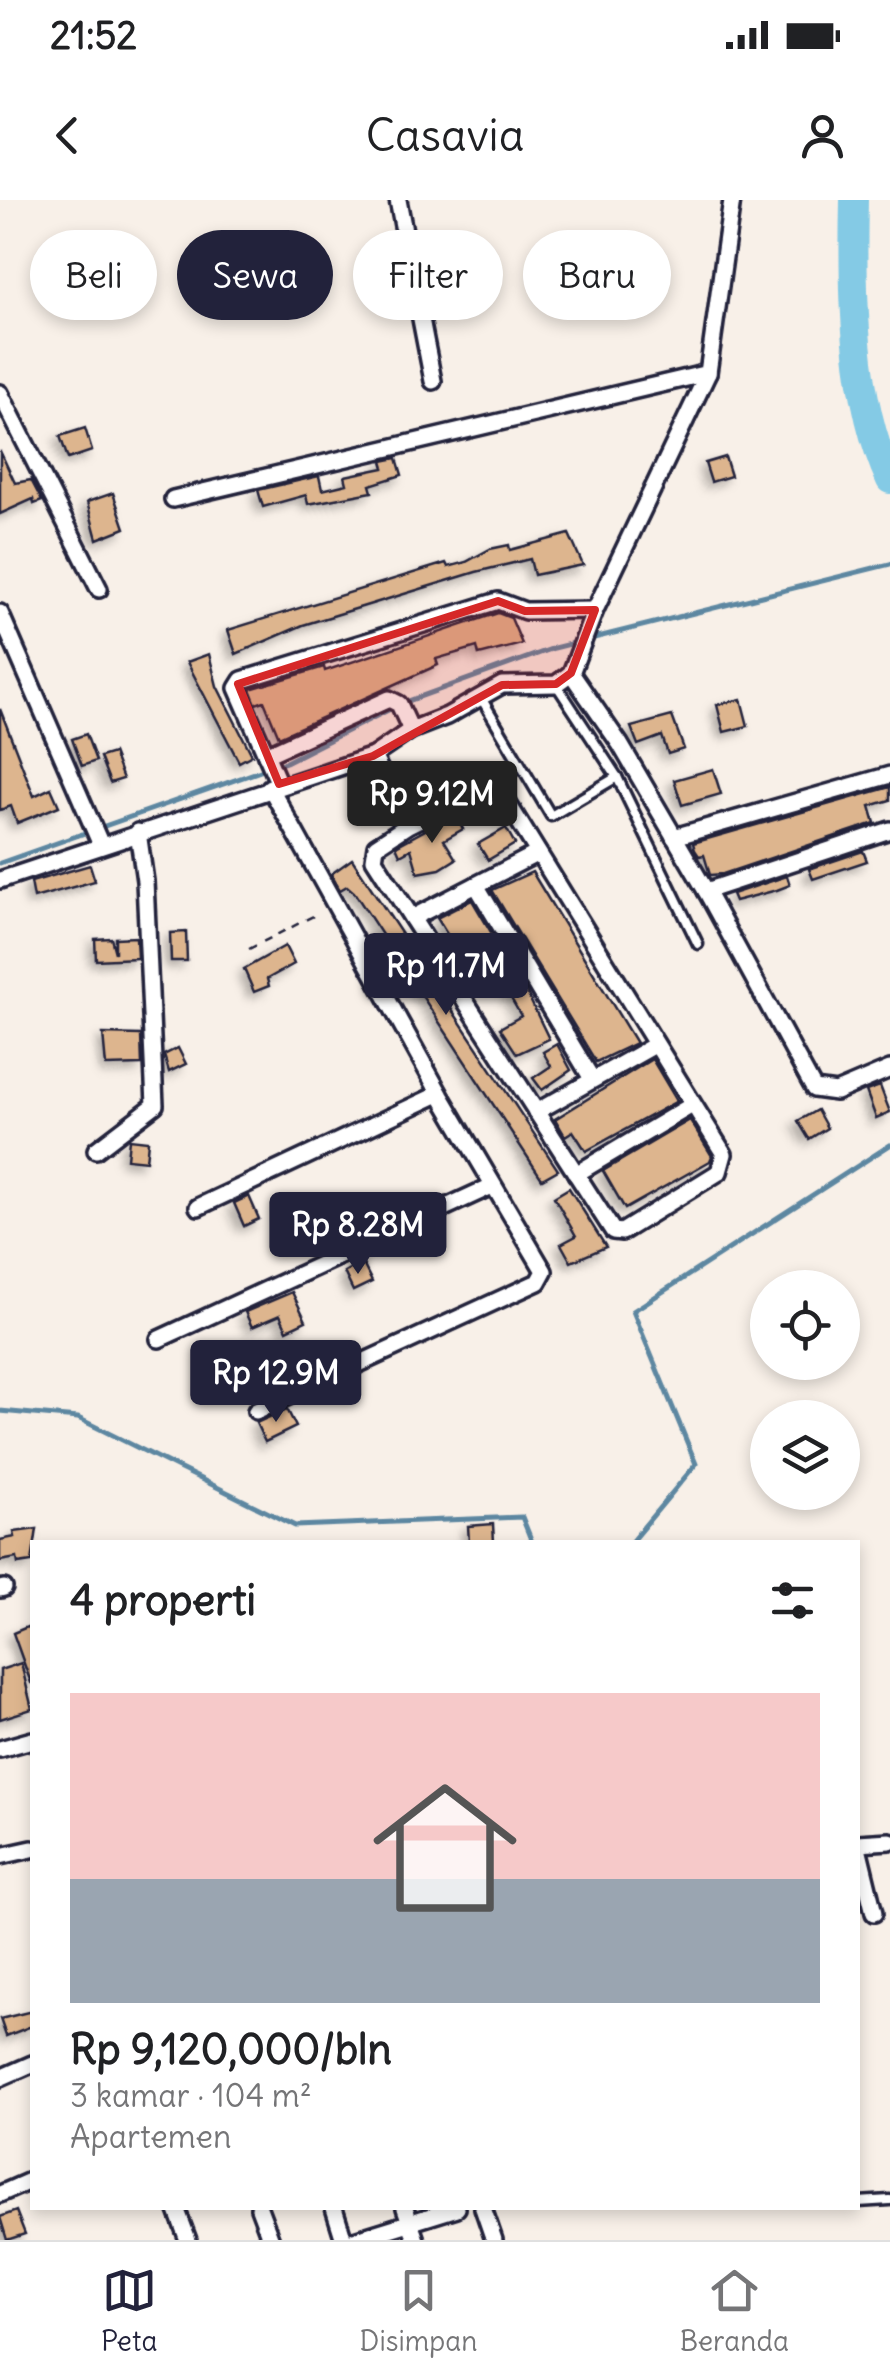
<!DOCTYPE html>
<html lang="id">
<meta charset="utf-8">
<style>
:root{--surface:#fff;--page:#f2f2f2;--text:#202124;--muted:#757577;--line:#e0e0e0;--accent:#22223b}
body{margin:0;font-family:Delius,sans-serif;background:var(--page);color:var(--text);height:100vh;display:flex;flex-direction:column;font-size:38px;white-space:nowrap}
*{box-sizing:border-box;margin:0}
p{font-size:32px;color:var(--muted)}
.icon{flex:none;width:55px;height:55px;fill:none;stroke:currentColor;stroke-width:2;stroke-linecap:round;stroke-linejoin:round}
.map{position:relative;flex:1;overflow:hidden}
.details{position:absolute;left:30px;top:1340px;width:830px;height:670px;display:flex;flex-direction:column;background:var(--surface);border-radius:0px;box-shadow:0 5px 15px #0003}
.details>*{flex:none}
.hud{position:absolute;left:30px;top:30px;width:830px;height:90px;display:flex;gap:20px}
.buttons{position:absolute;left:750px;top:1070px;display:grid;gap:20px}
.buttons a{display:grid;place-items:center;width:110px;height:110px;border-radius:50%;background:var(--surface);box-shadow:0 5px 15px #0003;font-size:50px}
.price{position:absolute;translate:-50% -85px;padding:0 22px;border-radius:10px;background:var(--accent);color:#fff;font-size:32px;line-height:65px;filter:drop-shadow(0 2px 5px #0008)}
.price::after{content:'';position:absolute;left:50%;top:60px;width:30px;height:22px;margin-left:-15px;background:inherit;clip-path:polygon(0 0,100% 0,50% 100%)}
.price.on{background:#222;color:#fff}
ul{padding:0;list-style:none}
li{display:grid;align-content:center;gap:20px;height:530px;padding:0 40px}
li+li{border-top:2px solid var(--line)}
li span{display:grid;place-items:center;height:310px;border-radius:0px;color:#555}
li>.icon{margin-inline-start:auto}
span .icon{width:180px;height:180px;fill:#fffc;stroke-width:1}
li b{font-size:42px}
h2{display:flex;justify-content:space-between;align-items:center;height:120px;padding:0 40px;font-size:42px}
.pill{padding:0 35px;border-radius:45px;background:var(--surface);box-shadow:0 5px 15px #0003;font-size:35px;line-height:90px}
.pill.on{background:var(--accent);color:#fff}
.status{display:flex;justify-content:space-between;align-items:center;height:70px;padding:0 50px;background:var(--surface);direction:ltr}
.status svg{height:28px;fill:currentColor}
header{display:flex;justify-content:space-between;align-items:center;height:130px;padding:0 40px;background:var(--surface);font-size:45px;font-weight:600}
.dock{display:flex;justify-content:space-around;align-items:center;height:140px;border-top:2px solid var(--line);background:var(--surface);font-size:28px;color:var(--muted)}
.dock a{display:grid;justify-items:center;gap:5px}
.dock .on{color:var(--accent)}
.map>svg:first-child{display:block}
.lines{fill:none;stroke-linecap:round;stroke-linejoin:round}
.stream{stroke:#5d87a1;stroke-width:5}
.river{stroke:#84cae5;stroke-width:28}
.building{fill:#ddb58e;stroke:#22223b;stroke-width:2.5;filter:url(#shadow)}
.service-casing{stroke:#22223b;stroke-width:15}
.minor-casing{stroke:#22223b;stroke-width:22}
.path{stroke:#22223b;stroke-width:2.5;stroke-dasharray:8 8;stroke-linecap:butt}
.service{stroke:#fff;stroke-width:8}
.minor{stroke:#fff;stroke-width:15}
.marked{fill:#d62828;fill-opacity:0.2;stroke:#d62828;stroke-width:8;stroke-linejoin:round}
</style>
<div class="status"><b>21:52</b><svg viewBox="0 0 49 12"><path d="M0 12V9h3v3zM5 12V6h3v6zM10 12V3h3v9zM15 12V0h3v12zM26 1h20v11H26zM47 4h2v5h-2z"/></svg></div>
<header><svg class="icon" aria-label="back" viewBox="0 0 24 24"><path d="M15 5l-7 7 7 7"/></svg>Casavia<svg class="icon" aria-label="person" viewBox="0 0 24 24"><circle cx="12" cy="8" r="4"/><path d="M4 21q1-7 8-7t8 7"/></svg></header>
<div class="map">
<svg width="890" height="2040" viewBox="0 0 890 2040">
<defs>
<filter id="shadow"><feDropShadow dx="-5.5" dy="5.5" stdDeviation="5" flood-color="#0004"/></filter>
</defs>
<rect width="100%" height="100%" fill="#f8f0e8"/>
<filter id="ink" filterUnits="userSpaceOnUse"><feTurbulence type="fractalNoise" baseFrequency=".01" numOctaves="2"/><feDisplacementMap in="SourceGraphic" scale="20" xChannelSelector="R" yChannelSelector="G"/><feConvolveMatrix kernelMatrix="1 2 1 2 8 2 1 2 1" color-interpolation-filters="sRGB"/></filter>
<g filter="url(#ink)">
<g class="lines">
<g class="stream">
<polyline points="0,663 286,562 400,504 554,448 890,364"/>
<polyline points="0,1211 78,1218 295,1326 522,1317 532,1342"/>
<polyline points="631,1342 696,1264 633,1111 890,945"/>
</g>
<path class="river" d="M854,0c-2,90 -2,197 36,280"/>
</g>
<g class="building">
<polygon points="85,228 92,251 68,259 60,236"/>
<polygon points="0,251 15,283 31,280 42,301 34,304 33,299 0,314"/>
<polygon points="725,257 731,276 711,282 705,263"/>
<polygon points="397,258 402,275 370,285 372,292 308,304 306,295 263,307 258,290 319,276 322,290 347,284 345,276 384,268 382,261"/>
<polygon points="113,293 125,328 97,339 87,302"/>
<polygon points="569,334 583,365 534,375 530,359 476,372 303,425 236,454 228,430 446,363 448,367 466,362 490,349 509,345 510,350"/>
<polygon points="498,413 511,418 522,444 479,455 477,447 436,459 438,465 279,537 264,501 256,504 250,489 324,467 325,471"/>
<polygon points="209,454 217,486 252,555 239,562 187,462"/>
<polygon points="741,499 748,526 724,532 717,505"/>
<polygon points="0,509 34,596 51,588 59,606 17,623 11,606 0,610"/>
<polygon points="672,516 684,549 668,554 662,536 638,545 631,527"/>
<polygon points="86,534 96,561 82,566 72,539"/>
<polygon points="113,553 123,579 110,583 100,557"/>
<polygon points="713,569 721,594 682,605 674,580"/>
<polygon points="890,587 890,600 870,606 875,623 723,674 710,675 704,655 699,656 695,650 693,643"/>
<polygon points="455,614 463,629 444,640 456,659 440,669 418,673 411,649 400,655 396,646"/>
<polygon points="506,628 515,644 488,660 478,644"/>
<polygon points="863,651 867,661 813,679 809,669"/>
<polygon points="352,659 558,970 542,979 354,692 347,686 340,690 331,674"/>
<polygon points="90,665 95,681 34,698 31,682"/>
<polygon points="532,672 636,843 596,862 492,690"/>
<polygon points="787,676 790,685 777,690 735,701 732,694"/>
<polygon points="472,700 510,764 502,784 478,774 491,742 463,760 437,718"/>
<polygon points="186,732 187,761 171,761 170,733"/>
<polygon points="136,737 137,758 96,760 95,739 111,738 115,753 115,738"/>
<polygon points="285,746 294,764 267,779 269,786 254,792 244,769"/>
<polygon points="523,785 549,839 517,854 500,828 521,816 508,793"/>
<polygon points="103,834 141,835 142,865 106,866"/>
<polygon points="557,844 571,870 542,890 533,878 551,866 543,852"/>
<polygon points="178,848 186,864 169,872 164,855"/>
<polygon points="652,859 677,901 586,951 573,931 565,936 555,919"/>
<polygon points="880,886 890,912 876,918 866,891"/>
<polygon points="817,910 827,928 809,939 798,921"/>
<polygon points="690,920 712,956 710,961 625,1009 603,971"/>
<polygon points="129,939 148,941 146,961 127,959"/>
<polygon points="569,988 606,1047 571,1062 561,1044 576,1036 554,997"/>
<polygon points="249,996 259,1019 244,1026 234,1003"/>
<polygon points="362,1062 372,1082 353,1091 344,1072"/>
<polygon points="292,1092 306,1121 287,1130 280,1115 252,1127 245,1112"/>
<polygon points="287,1209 296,1227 265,1242 256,1223"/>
<polygon points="493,1324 494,1342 469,1342 468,1326"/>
<polygon points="37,1329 32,1362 18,1364 17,1358 0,1361 0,1340 15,1337 14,1332"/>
<polygon points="32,1425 32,1483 31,1483 13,1433"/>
<polygon points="21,1463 32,1509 0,1519 0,1470"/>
<polygon points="32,1811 32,1826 6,1836 0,1819"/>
<polygon points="16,2011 25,2034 7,2040 0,2017"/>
</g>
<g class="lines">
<g class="service-casing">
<g id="service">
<polyline points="556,484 617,577 698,744"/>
<polyline points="480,496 551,616 617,577"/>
<polyline points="858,2002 890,2000"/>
</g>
</g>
<g class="minor-casing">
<g id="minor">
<polyline points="398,0 433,181"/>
<polyline points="0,193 99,389"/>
<polyline points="173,299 708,173"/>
<polyline points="0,413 101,645"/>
<polyline points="571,473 595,410 708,173 732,0"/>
<polyline points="266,555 389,499 399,504 411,530"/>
<polyline points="373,556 408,625 376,646 374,659 613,1031 622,1032 719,972 724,954 499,589 487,586 408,625"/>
<polyline points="279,584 237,488 242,480 498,401 525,411 595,410"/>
<polyline points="674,637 890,575"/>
<polyline points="0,680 373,556 411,530 447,516 502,485 556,484 571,473 620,544 706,691 814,889 836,892 890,869"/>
<polyline points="476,685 538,653"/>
<polyline points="706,691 890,630"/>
<polyline points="412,718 476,685 592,879"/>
<polyline points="536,912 655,845"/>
<polyline points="96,950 155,905 145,681 138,632"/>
<polyline points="576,974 692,905"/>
<polyline points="198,1007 439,894"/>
<polyline points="159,1139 492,986"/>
<polyline points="256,1211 538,1082 544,1071 441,896 270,587"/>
<polyline points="0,1389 4,1388"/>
<polyline points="0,1549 32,1540"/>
<polyline points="858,1643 890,1641"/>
<polyline points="858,1647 874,1713"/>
<polyline points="0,1656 32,1649"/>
<polyline points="0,1878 32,1864"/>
<polyline points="0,1994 32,1980"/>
<polyline points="176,2008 188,2040"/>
<polyline points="259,2008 271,2040"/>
<polyline points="334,2008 344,2040"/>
<polyline points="405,2008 416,2040"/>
<polyline points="483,2008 494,2040"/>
<polyline points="354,2040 457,2008"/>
</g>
</g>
<polyline class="path" points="249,749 319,713"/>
<use href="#service" class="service"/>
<use href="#minor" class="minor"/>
</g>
</g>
<path class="marked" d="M498,401l27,10 70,-1 -24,63 -15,11 -54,1 -129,71 -94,28 -41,-100z"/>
</svg>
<div class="buttons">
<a><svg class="icon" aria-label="locate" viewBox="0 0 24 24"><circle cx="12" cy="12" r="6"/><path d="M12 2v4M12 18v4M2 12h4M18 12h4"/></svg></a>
<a><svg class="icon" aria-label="layers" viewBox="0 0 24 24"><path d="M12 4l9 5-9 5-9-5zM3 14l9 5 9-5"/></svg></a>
</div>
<b class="price on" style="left:432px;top:646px">Rp 9.12M</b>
<b class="price" style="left:446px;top:818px">Rp 11.7M</b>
<b class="price" style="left:358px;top:1077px">Rp 8.28M</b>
<b class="price" style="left:276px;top:1225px">Rp 12.9M</b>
<div class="hud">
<a class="pill">Beli</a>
<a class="pill on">Sewa</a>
<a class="pill">Filter</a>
<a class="pill">Baru</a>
</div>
<section class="details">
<h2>4 properti<svg class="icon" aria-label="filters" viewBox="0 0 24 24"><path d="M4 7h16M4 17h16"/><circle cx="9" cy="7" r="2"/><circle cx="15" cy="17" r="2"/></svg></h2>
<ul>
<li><span style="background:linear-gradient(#f6c9c9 60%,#9aa5b1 0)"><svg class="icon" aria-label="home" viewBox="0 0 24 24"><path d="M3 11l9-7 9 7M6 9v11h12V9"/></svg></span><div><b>Rp 9,120,000/bln</b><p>3 kamar · 104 m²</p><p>Apartemen</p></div></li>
</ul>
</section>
</div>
<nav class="dock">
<a class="on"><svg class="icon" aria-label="map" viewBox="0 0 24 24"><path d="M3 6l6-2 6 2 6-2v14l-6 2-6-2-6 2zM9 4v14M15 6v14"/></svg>Peta</a>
<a><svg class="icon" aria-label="saved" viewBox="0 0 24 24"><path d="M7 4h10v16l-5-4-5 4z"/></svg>Disimpan</a>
<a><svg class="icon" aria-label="home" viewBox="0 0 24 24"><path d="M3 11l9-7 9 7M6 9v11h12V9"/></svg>Beranda</a>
</nav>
